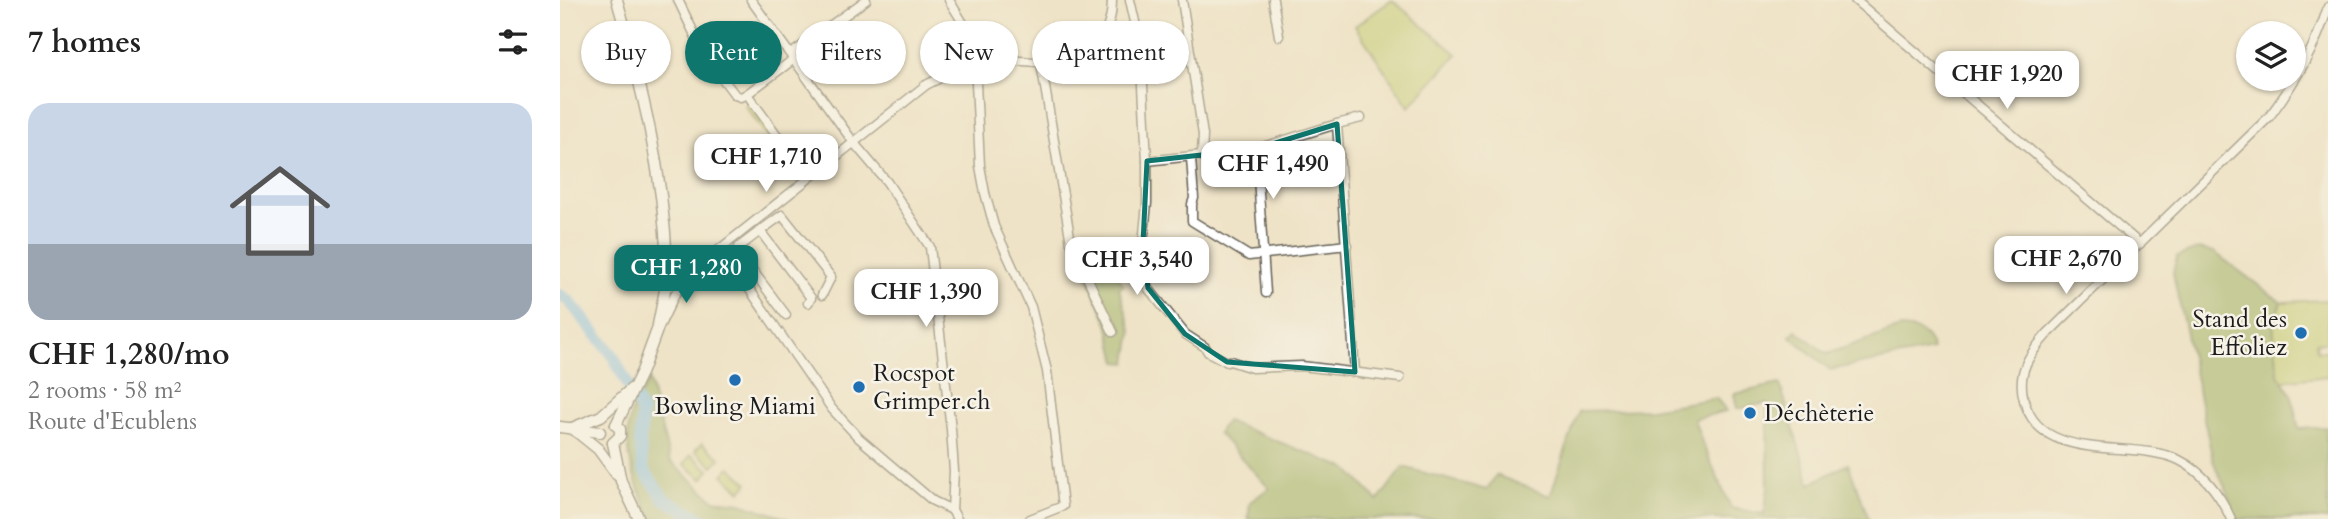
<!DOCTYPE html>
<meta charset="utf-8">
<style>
:root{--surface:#fff;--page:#f6f6f6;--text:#222;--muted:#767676;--accent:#0f766e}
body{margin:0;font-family:Cardo,serif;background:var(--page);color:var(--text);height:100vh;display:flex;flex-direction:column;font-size:26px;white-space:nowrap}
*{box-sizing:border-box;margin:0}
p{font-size:23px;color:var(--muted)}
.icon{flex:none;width:38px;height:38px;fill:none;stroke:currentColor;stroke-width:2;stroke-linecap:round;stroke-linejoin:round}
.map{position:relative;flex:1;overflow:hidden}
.side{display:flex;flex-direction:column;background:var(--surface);width:560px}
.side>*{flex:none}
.guide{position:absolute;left:21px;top:21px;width:665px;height:63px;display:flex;gap:14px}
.controls{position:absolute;left:1676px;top:21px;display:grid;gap:14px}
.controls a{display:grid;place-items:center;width:70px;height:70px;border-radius:50%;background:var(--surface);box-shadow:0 2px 5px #0004;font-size:35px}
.price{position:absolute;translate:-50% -60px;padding:0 16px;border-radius:14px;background:#fff;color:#222;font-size:23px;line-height:46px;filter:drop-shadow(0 2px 4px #0008)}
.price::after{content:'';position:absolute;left:50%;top:42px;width:21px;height:16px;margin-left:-10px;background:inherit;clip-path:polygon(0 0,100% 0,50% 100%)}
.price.on{background:var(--accent);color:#fff}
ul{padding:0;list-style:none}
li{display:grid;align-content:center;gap:14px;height:371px;padding:0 28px}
li span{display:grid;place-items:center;height:217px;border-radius:21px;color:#555}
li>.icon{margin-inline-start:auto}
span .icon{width:126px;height:126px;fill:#fffc;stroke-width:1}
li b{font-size:30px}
h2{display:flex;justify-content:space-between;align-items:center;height:84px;padding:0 28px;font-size:30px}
.chip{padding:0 24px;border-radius:32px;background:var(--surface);box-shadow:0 2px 5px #0004;font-size:24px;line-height:63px}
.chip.on{background:var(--accent);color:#fff}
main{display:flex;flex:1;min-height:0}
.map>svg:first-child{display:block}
.green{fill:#bdca6c;stroke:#6c7344;stroke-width:2}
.forest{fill:#96ae60;stroke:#59653e;stroke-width:2}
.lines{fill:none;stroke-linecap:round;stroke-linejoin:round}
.river{stroke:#74b9ea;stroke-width:12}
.minor-casing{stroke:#666258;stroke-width:11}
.major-casing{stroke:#666258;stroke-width:13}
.minor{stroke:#fff;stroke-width:8}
.major{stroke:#fff;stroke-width:10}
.marked{fill:none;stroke:#0f766e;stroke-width:5;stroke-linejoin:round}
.poi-dot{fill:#1f6fb2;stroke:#f7f3e8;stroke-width:2.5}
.labels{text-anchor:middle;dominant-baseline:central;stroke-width:5;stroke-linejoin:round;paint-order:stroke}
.poi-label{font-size:24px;fill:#1c1c1c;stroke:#f7f3e8;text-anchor:start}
</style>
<main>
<section class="side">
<h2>7 homes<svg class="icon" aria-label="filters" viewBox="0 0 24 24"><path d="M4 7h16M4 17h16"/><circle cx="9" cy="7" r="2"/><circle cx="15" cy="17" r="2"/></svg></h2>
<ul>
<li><span style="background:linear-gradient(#c9d6e8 65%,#9aa5b1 0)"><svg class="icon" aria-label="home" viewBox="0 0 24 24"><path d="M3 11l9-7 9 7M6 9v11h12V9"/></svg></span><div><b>CHF 1,280/mo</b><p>2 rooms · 58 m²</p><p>Route d'Ecublens</p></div></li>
</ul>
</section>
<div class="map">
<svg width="1768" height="519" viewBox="0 0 1768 519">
<rect width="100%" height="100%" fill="#f7f3e8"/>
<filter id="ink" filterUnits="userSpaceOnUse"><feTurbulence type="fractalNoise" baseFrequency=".0143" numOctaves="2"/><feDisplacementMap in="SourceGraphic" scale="14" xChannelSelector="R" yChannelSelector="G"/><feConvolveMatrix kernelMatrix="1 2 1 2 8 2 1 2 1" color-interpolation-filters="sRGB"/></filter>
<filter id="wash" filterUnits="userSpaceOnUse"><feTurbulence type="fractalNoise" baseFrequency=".00686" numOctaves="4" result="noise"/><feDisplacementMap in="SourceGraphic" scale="28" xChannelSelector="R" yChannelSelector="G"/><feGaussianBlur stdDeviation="1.57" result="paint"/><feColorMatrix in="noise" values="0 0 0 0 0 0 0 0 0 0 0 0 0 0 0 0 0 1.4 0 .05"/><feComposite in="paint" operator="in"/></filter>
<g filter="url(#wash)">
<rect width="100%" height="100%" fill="#efe3c7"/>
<g class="green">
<polygon points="832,0 897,54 849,107 795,26"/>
<polygon points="192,101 240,166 233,171 185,106"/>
<polygon points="1768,300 1768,342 1756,343 1757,351 1768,351 1768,376 1722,381 1718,375 1713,324 1721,302"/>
<polygon points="142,443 160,458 153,466 135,451"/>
<polygon points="131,455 149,470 142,479 124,464"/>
<polygon points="170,467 188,483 181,491 163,475"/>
</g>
<g class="forest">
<polygon points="1638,249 1654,252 1721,302 1713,324 1718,374 1731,394 1739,429 1766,427 1768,519 1674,519 1668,494 1653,461 1613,273 1617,256"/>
<polygon points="545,261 564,285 559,288 572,332 567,363 557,362 548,324 524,269"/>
<path d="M1340,328c17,1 28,4 33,22l-103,20 -40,-34 6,-6 31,24z"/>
<path d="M89,380l21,81 44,39 27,3 47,16h-136c-16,-31 -31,-70 -21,-105 3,-11 12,-23 18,-34z"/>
<polygon points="1220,384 1250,484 1288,464 1309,519 688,519 690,502 709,488 658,433 666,421 788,469 818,501 843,467 927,490 936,475 990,496 1019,411 1090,409 1156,398 1167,411 1134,419 1143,445 1171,508 1204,514 1208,488 1207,403 1177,409 1174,394"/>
</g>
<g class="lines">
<polyline class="river" points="0,295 9,301 52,354 82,412 80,442 83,469 104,499 142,519"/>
</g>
</g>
<g filter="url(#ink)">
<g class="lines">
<g class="minor-casing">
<g id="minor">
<polyline points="118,0 144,54 175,95 181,97 187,94 234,59"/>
<polyline points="191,0 294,143 327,182 370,247 391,429 394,471 392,510 397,519"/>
<polyline points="389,0 414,41 420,166 425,193 434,226 471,307 487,371 503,506 470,519"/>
<polyline points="570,0 581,48 587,161 587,203 583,243 583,274 588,288 625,334 645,347 648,352 667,362 670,361 692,368 742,366 840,378"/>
<polyline points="622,0 643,135 642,156"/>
<polyline points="713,0 719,36"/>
<polyline points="1295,0 1580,244"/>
<polyline points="231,54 306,0"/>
<polyline points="481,63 511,243 553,332"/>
<polyline points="187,94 238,164"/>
<polyline points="696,149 706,293"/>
<polyline points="631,158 634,198 632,204 632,221 689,256 787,245"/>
<polyline points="587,161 696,149 777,124"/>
<polyline points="200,231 222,215 271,277 262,295"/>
<polyline points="161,248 272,409 299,438 373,501 392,510"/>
<polyline points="119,273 134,269"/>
<polyline points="226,315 178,251 179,247 200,231 251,298 248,303"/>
<path d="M99,327l16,-33 21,-26 230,-183c22,-11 41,-21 66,-24 37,-4 74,13 104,-16 12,-12 16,-29 16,-45"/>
<polyline points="795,372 777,124 801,118"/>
<path d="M1671,519c-11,-25 -26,-46 -52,-59 -46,-22 -138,6 -155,-60 -8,-28 6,-47 24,-67l221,-216c26,-35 46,-68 59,-110"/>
</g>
</g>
<g class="major-casing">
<g id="major">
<path d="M57,0c25,87 46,172 50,263"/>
<circle cx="108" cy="274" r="11"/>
<polyline points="56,425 82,371 97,330 106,285"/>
<polyline points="0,427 40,432"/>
<polyline points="12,428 41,416 71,389"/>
<polyline points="12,428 38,449 57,475"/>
<polyline points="53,443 61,481 79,519"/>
<polyline points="53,443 60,436 60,429 56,425"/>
</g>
</g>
<use href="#minor" class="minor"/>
<use href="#major" class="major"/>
</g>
</g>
<path d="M0 0H1768V519H0ZM777,124l18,248 -128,-10 -42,-28 -37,-46 -5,-45 4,-82 109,-12z" fill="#efe3c7" fill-opacity=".55" fill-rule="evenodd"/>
<path class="marked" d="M777,124l18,248 -128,-10 -42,-28 -37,-46 -5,-45 4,-82 109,-12z"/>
<g class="poi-dot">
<circle cx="1741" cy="333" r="7"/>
<circle cx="175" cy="380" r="7"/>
<circle cx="299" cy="387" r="7"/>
<circle cx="1190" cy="413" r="7"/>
</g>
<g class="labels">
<g class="poi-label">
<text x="1727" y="319" text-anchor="end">Stand des<tspan x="1727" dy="28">Effoliez</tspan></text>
<text x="313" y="373">Rocspot<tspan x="313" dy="28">Grimper.ch</tspan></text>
<text x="175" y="406" text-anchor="middle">Bowling Miami</text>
<text x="1204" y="413">Déchèterie</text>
</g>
</g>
</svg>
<div class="controls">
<a><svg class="icon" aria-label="layers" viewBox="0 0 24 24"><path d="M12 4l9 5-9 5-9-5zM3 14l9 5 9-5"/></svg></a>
</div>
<b class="price" style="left:1447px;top:111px">CHF 1,920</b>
<b class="price" style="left:206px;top:194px">CHF 1,710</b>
<b class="price" style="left:713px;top:201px">CHF 1,490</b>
<b class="price" style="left:1506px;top:296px">CHF 2,670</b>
<b class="price" style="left:577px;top:297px">CHF 3,540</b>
<b class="price on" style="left:126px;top:305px">CHF 1,280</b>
<b class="price" style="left:366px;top:329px">CHF 1,390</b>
<div class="guide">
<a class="chip">Buy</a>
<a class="chip on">Rent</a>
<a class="chip">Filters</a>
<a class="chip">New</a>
<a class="chip">Apartment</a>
</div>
</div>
</main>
